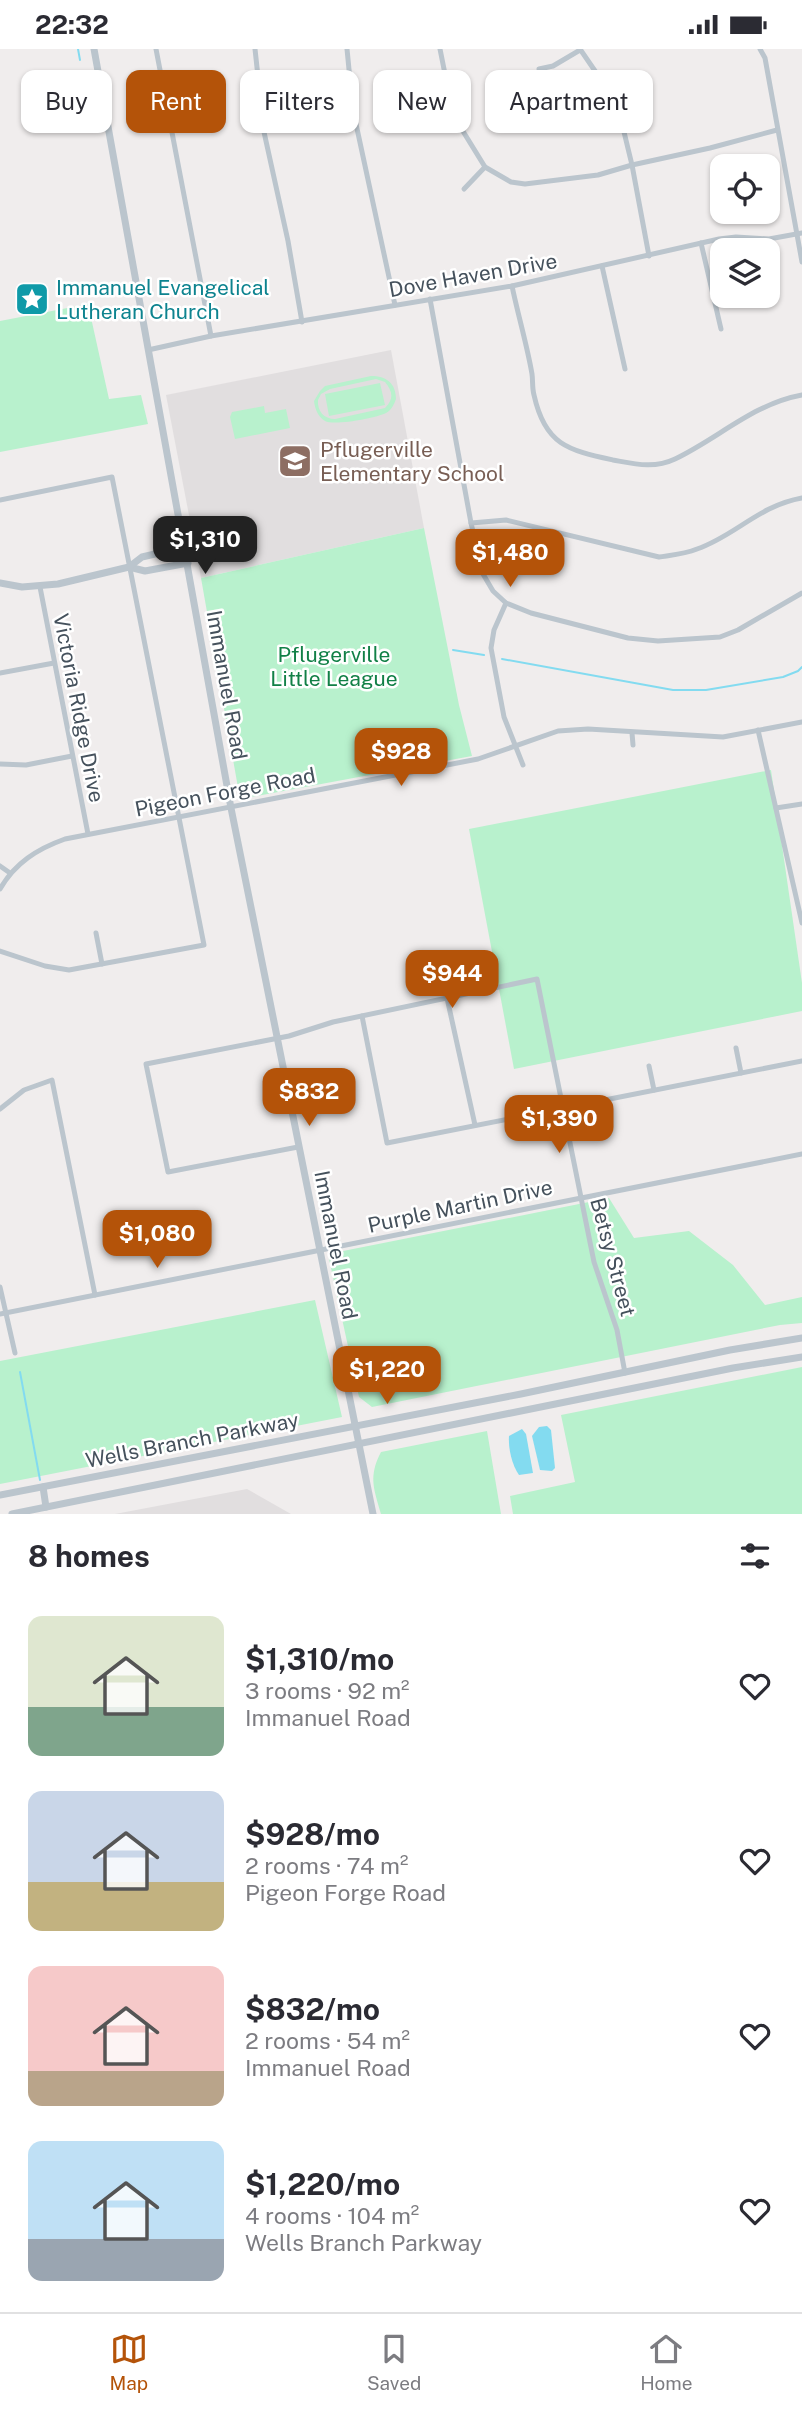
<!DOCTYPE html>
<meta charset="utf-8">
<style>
:root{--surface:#fff;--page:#f7f7f7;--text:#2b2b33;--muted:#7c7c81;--line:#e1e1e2;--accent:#b45309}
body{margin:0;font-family:"Public Sans",sans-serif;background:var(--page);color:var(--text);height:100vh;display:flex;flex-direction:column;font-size:26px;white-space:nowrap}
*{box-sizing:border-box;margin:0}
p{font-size:23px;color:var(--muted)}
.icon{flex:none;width:38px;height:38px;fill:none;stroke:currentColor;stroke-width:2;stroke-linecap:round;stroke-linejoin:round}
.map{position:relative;height:1465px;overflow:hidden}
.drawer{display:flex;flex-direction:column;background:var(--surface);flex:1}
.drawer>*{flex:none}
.top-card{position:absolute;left:21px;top:21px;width:761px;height:63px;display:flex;gap:14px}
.tools{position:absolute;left:710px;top:105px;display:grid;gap:14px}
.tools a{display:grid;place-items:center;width:70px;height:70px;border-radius:14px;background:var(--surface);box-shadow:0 2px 5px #0004;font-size:35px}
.price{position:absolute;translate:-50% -60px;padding:0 16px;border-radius:14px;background:var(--accent);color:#fff;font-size:23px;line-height:46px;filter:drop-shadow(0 2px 4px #0008)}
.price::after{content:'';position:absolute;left:50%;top:42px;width:21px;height:16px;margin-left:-10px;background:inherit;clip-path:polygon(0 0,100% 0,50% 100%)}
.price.active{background:#222;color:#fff}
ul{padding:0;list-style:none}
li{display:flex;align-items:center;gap:21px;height:175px;padding:0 28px}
li span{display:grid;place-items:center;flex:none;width:196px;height:140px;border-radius:14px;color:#555}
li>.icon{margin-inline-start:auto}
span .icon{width:84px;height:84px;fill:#fffc;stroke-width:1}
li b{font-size:30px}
h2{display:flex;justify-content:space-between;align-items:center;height:84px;padding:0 28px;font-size:30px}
.tag{padding:0 24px;border-radius:14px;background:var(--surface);box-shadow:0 2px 5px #0004;font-size:24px;line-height:63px}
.tag.active{background:var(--accent);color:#fff}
.status{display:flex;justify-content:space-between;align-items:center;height:49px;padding:0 35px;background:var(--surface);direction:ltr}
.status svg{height:19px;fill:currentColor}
.tabs{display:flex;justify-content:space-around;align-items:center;height:98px;border-top:2px solid var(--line);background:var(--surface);font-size:19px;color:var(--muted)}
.tabs a{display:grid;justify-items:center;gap:4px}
.tabs .active{color:var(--accent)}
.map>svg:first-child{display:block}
.education{fill:#e1dedf}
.green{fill:#b8f1cd;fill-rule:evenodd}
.water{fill:#83dbf0}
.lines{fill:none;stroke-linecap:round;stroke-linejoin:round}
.stream{stroke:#83dbf0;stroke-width:2}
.minor{stroke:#bbc5cd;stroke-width:5}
.tertiary{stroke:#bbc5cd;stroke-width:7}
.labels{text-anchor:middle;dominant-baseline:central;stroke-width:5;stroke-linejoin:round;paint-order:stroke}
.street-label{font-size:21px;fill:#45515c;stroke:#fff}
.culture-label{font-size:21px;fill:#0d838f;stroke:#fff;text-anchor:start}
.education-label{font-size:21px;fill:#785e54;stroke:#fff;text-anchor:start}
.park-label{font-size:21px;fill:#128047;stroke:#fff}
</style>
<div class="status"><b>22:32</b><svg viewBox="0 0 49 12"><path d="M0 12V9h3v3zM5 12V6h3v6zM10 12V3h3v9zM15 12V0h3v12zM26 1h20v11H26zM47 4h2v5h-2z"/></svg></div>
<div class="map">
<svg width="802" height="1465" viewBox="0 0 802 1465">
<rect width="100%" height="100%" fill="#f0eded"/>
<g class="education">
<polygon points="391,301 424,479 201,529 166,346"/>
<polygon points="247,1440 291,1465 115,1465"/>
</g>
<g class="green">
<polygon points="88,255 109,350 141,346 148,375 0,403 0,272"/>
<path d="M371,327c15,0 25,7 25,23 -2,5 -4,11 -10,14 -10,5 -52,13 -61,8 -7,-4 -10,-12 -11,-20l6,-10 5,-5zM376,330l9,3c8,10 9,17 0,26l-50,11c-11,0 -18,-8 -17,-19l3,-6 9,-5z"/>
<polygon points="380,334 385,356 329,367 325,345"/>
<polygon points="264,357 265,364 286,360 290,379 235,390 230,368 232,363"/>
<polygon points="424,479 459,656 472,707 240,750 201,529"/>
<polygon points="771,721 802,934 802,962 514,1020 469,780"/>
<polygon points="609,1149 634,1189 689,1182 733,1216 765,1256 802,1248 802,1274 780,1276 372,1358 359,1348 328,1205"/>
<polygon points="315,1251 342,1368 0,1435 0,1312"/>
<polygon points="802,1318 802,1465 513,1465 510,1447 575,1433 561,1366"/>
<path d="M487,1382l14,83h-120c-7,-25 -13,-37 0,-62z"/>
</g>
<g class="water">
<polygon points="547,1377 551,1381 555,1419 552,1422 540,1421 532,1387 539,1378"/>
<path d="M522,1380l4,5 7,39 -14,2c-7,-10 -11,-27 -10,-39z"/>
</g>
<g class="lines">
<g class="stream">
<polyline points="78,0 80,11"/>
<polyline points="453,601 484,606"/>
<polyline points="502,610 673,641 706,641 783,628 798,622 802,618"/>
<polyline points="20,1323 40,1431"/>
</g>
<g class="minor">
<polyline points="156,0 211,287"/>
<polyline points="255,0 264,83 288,192 302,273"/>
<polyline points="347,0 353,61 395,256"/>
<polyline points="440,0 450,50 461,79 485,118 511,133 525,135 598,126 632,116 710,99 777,81"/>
<polyline points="580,0 617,54 632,116 649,207"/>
<polyline points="760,0 765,9 802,213"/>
<polyline points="539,20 553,17 580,1"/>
<polyline points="464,140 485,118"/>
<polyline points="701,194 721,280"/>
<polyline points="602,217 625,320"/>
<path d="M512,237c6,29 15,59 20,88 1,7 0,14 2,21 11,50 34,55 79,65 22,4 41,9 62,-1 44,-21 78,-55 127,-64"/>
<polyline points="430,250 471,474 483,525 493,542 506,554 531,564 628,589 658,592 720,588 738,581 802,544"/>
<polyline points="148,301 211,287 512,237 719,190 736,188 769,190 802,184"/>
<polyline points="0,451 112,428 204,896 69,921 45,917 0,902"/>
<path d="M471,474l35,-3 153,37c13,-2 26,-3 38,-8 38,-13 61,-43 105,-51"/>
<polyline points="40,538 88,785"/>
<polyline points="506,554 494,581 491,599 504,668 523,716"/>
<polyline points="0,624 54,614"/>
<polyline points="758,681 802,874"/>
<polyline points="632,684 633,696"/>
<polyline points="0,715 26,716 72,707"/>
<polyline points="776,759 802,755"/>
<polyline points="0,817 10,824"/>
<path d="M0,840c15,-26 37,-40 65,-50l413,-80 80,-28 30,-2 135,8 79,-15"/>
<polyline points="96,884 102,915"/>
<polyline points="447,949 475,1076"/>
<polyline points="362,967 387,1094 802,1012"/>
<polyline points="736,999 741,1024"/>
<polyline points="649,1017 654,1041"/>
<polyline points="0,1060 24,1041 52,1031 95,1246"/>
<polyline points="298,1098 168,1123 146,1015 289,987 333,973 537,930 594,1213 617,1281 625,1324"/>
<polyline points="0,1238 15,1304"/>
<polyline points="0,1265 802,1105"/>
</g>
<g class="tertiary">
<polyline points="94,0 231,759 373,1465"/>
<polyline points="129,518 145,522 188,514"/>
<polyline points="0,534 22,538 58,535 129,518 142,508 185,498"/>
<polyline points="43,1438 46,1458"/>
<polyline points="0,1446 521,1345 730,1301 802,1289"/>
<polyline points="12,1465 733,1319 802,1308"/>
</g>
</g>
<defs>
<g id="sight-square" transform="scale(1.75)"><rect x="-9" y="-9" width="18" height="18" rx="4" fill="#0f9aa8" stroke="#fff"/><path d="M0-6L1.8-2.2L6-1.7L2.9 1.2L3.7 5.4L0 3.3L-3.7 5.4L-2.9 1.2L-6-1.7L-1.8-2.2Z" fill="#fff"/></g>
<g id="school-square" transform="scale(1.75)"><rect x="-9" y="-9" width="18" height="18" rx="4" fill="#8d6e63" stroke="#fff"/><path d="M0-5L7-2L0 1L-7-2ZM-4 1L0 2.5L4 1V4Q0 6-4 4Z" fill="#fff"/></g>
</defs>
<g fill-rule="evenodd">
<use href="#sight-square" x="32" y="250"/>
<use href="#school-square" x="295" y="412"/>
</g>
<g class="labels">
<g class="street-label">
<text transform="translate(473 226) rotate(-10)">Dove Haven Drive</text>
<text transform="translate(227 636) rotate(80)">Immanuel Road</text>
<text transform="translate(79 659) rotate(79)">Victoria Ridge Drive</text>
<text transform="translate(225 743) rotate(-11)">Pigeon Forge Road</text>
<text transform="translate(460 1157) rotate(-12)">Purple Martin Drive</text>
<text transform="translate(336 1196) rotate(79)">Immanuel Road</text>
<text transform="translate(613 1208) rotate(75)">Betsy Street</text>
<text transform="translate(192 1391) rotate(-11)">Wells Branch Parkway</text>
</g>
<g class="culture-label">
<text x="56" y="238">Immanuel Evangelical<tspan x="56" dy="24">Lutheran Church</tspan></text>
</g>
<g class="education-label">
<text x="320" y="400">Pflugerville<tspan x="320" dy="24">Elementary School</tspan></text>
</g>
<g class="park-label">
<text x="334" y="605">Pflugerville<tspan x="334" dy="24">Little League</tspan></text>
</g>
</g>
</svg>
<div class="tools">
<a><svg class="icon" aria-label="locate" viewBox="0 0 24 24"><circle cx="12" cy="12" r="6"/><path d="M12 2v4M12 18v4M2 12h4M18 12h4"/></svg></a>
<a><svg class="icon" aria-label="layers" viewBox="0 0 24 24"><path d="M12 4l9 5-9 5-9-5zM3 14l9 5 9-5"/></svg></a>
</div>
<b class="price active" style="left:205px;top:527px">$1,310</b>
<b class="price" style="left:510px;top:540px">$1,480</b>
<b class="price" style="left:401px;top:739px">$928</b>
<b class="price" style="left:452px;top:961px">$944</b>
<b class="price" style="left:309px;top:1079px">$832</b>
<b class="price" style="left:559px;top:1106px">$1,390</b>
<b class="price" style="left:157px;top:1221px">$1,080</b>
<b class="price" style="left:387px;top:1357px">$1,220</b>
<div class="top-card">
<a class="tag">Buy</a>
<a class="tag active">Rent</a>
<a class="tag">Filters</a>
<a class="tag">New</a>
<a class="tag">Apartment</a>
</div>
</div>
<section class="drawer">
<h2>8 homes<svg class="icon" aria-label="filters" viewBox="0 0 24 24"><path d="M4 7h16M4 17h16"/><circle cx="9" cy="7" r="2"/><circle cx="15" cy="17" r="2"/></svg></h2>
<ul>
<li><span style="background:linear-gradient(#dfe7d0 65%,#7fa58c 0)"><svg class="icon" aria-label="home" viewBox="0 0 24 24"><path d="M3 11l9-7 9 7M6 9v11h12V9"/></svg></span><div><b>$1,310/mo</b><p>3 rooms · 92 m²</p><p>Immanuel Road</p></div><svg class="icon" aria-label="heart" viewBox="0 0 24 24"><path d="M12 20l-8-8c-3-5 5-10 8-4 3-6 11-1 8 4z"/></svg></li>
<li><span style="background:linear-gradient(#c9d6e8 65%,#c2b280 0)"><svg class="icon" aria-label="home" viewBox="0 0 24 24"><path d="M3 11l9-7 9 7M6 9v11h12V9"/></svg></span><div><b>$928/mo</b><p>2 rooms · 74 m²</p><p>Pigeon Forge Road</p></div><svg class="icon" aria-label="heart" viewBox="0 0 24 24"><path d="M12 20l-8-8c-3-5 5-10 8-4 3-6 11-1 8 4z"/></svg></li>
<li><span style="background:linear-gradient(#f6c9c9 75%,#b9a48a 0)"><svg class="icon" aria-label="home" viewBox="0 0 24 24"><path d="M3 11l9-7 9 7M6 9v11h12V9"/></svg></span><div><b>$832/mo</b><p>2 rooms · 54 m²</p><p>Immanuel Road</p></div><svg class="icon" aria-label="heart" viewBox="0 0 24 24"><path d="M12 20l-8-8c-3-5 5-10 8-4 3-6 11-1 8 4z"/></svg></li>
<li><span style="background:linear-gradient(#bfe0f5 70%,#9aa5b1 0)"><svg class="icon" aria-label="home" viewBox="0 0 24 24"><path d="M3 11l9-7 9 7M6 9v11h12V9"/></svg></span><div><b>$1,220/mo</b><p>4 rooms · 104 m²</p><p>Wells Branch Parkway</p></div><svg class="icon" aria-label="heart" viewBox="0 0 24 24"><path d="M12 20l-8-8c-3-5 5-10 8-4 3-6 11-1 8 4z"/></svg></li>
</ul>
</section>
<nav class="tabs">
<a class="active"><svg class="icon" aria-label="map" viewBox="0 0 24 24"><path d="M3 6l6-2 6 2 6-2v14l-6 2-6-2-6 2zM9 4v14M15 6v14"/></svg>Map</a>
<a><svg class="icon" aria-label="saved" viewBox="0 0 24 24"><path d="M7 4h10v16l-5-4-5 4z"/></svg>Saved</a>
<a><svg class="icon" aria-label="home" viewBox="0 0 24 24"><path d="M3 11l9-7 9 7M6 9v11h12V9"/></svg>Home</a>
</nav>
